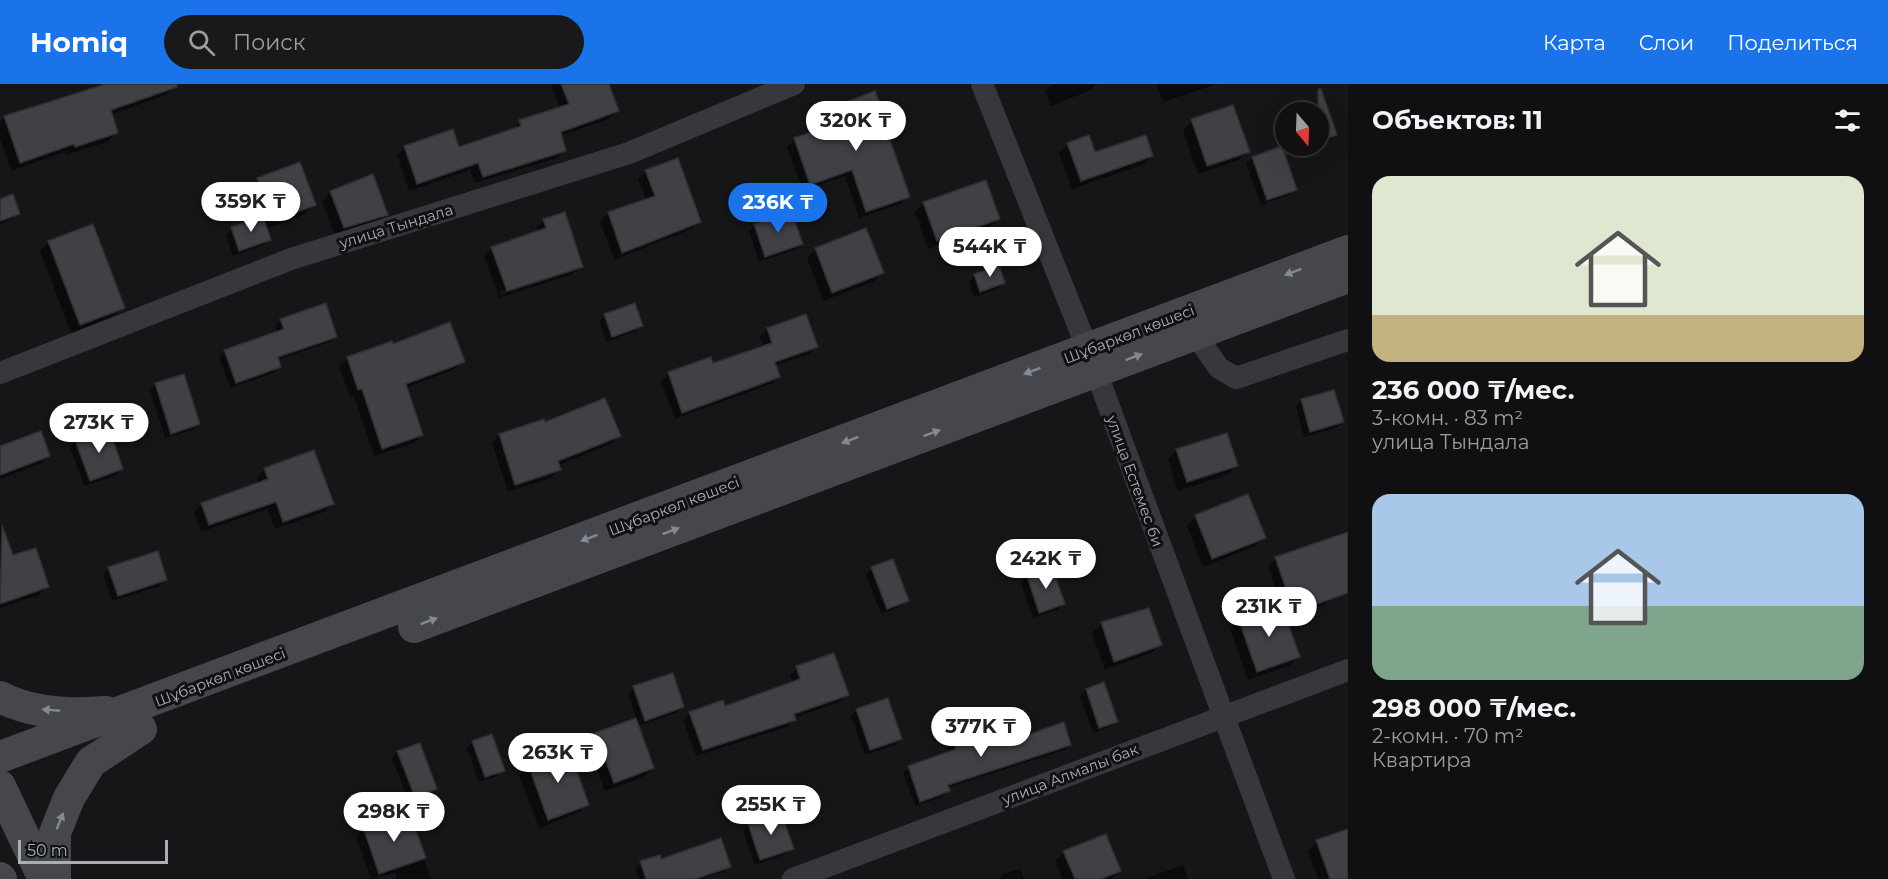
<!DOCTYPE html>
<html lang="ru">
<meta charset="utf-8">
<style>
:root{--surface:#101012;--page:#19191b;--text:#f1f3f6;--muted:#9c9d9f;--line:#303032;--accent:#1a73e8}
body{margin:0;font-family:Montserrat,sans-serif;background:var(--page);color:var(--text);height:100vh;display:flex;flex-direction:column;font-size:22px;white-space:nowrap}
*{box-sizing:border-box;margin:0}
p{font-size:20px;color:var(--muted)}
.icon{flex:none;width:33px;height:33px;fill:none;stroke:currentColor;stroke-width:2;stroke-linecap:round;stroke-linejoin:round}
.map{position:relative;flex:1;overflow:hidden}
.panel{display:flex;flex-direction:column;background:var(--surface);width:540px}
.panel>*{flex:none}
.needle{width:39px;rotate:161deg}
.controls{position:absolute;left:1275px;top:18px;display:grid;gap:12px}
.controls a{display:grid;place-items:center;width:54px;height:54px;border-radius:50%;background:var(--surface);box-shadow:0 6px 24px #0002,0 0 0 2px var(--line);font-size:30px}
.scale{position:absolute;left:18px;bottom:15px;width:150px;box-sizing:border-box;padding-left:6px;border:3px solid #a8adb8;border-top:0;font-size:16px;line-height:21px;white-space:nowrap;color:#a8adb8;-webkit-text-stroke:4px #111113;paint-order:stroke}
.price{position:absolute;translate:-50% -51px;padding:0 14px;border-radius:21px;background:#fff;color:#222;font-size:20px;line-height:39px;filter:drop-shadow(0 2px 3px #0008)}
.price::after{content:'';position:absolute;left:50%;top:36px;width:18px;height:14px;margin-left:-9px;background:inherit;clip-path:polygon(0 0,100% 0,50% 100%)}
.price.active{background:var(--accent);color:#fff}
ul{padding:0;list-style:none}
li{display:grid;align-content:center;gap:12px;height:318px;padding:0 24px}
li span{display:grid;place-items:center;height:186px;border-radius:18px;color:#555}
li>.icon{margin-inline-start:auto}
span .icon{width:108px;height:108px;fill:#fffc;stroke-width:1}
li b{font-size:26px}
h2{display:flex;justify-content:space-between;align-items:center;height:72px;padding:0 24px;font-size:26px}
header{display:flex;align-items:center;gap:36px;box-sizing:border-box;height:84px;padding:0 30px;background:var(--accent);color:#fff}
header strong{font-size:28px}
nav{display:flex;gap:33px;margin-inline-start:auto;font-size:21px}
.search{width:420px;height:54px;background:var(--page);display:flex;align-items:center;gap:15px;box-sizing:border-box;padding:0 21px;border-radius:33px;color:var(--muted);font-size:22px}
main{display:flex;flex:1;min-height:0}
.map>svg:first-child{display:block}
.shadow{fill:#0007;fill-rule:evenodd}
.building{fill:#404145;stroke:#303034;stroke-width:1.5}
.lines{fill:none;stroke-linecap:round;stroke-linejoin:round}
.street{stroke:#37383d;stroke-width:22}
.secondary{stroke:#45474d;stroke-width:32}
.oneway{fill:#858993}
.labels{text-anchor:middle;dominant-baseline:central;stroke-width:6;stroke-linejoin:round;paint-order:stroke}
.street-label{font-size:15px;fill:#a8adb8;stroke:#111113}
</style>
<header>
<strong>Homiq</strong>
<div class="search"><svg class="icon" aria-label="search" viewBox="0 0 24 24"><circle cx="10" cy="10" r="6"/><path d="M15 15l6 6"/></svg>Поиск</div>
<nav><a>Карта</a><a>Слои</a><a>Поделиться</a></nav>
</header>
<main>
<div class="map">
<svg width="1348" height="795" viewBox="0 0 1348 795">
<rect width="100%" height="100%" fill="#161618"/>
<g class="shadow">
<polygon points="107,0 174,0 175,2 166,11 110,31 116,49 107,58 66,71 65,68 11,87 0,55 0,38 5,33"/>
<polygon points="551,0 608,0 617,27 609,35 560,52 564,66 557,74 475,99 470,86 409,107 397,71 405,63 458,65 512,46 520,37 560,25"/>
<polygon points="1054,0 1097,0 1091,6 1051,22 1045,7"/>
<polygon points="1156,0 1217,0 1163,18"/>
<polygon points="827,28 890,52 888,54 908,112 901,120 859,134 845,92 803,107 787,63 794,56 823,45 819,35"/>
<polygon points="1318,30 1335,51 1329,57 1318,60"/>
<polygon points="1192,37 1248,67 1239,76 1198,90 1183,46"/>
<polygon points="1068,60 1094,70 1152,72 1143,81 1072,105 1059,69"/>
<polygon points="1299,62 1315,62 1301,67"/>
<polygon points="1281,64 1295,105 1289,111 1261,121 1246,80 1252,74"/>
<polygon points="646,87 700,137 692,145 614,176 600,137 609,129 646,116 638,95"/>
<polygon points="258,95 314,121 305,130 266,145 270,155 264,161 233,172 226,151 232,145 260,135 249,104"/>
<polygon points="331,108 386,130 377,139 335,152 322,117"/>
<polygon points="0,116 18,130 12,135 0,140"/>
<polygon points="924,119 998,135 989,144 928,165 915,128"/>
<path d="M544,136l37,46 -8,8 -74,24 -15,-42 8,-8 46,-16 -2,-4zM574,184v3l-74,24 -1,-3z"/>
<polygon points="755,142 801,160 795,166 759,178 749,147"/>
<polygon points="49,158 123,223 114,232 71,249 40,167"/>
<polygon points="816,165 882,189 873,198 823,217 807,174"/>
<polygon points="998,183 1004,199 998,205 974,213 969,198 974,192"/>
<polygon points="605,231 642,241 636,247 606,258 599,237"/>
<polygon points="281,236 336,252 330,258 277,276 279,283 274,289 230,304 219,273 225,267 277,249 275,242"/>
<polygon points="768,245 816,263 809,270 775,282 779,293 771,300 675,335 661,297 669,290 712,281 764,263 760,252"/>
<polygon points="392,262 463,277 455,285 406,304 422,351 414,359 374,372 354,312 350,313 339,282 348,274"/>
<polygon points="156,300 199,340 193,346 165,354 150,306"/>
<polygon points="1302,317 1342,338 1336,344 1304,353 1296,322"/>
<polygon points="544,340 619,352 611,360 558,381 559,386 551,394 508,408 492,359 499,351"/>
<polygon points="76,357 121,385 116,391 84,402 70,363"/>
<polygon points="0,364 49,372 40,380 0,395"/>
<polygon points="1177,366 1236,382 1227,391 1178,407 1168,375"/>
<polygon points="265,385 332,420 324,428 275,445 268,425 201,448 194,428 202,420 259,400 257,393"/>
<polygon points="1248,412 1264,453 1255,462 1203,483 1187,442 1196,433"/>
<polygon points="0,440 12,473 47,503 39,511 0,524"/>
<polygon points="1348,449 1348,491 1327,498 1332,513 1324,521 1285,535 1298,573 1289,582 1248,596 1230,545 1239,536 1281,521 1268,482 1275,475"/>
<polygon points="109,484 165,496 160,502 112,517 103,490"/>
<polygon points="872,485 907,516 901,522 881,530 866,490"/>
<polygon points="1051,485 1063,520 1057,526 1033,534 1021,499 1027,493"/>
<polygon points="1148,526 1160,560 1151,569 1105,586 1092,549 1101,540"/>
<polygon points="797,584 847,610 840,618 794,634 788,643 696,672 683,636 690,629 724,624 793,599 790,591"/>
<polygon points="672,591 683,623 677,629 638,642 653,684 644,693 605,707 587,659 596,650 637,636 628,610 634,604"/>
<polygon points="1086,606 1116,638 1110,643 1093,649 1080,612"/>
<polygon points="857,626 901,655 895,661 865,671 851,632"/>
<polygon points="988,643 995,664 1070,661 1064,666 947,704 948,707 942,713 915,722 903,689 909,683 949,669 947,661 952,655"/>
<polygon points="473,658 503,686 497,692 479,698 467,664"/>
<polygon points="568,667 587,720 578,729 539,744 519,691 529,682"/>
<polygon points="398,668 435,705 430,710 409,718 392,674"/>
<polygon points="408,729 431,795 397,795 395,789 371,795 356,753 364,745"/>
<polygon points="749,741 792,764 786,770 755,781 743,747"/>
<polygon points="1348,746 1348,795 1318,795 1308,767 1317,758"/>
<polygon points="1064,768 1120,787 1111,795 1062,795 1055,777"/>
<polygon points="660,777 729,782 723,788 701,795 639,795 635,785 641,779"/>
<polygon points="1183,781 1188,795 1144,795"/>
<polygon points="1021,785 1024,795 999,795 1003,790"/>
</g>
<g class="building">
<polygon points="106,0 177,0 177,3 111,26 118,49 75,63 74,60 20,79 4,32"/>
<polygon points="561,0 609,0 619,27 561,48 566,67 483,93 478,79 417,100 404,62 453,45 459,63 521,42 519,36 569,20"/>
<polygon points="1318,5 1321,5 1337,51 1318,57"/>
<polygon points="875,7 892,52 889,53 910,113 866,128 852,86 810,101 794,54 831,41 826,26"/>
<polygon points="1233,21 1250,68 1207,82 1191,35"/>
<polygon points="1089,51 1095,68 1146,51 1153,72 1081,97 1067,59"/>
<polygon points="1282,62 1297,106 1267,116 1252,73"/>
<polygon points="678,74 701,138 622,169 608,128 655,112 645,86"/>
<polygon points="300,78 316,121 273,137 257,94"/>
<polygon points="373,90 388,131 344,144 330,107"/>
<polygon points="986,96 1000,135 937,157 923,118"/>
<polygon points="13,110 20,130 0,137 0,115"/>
<polygon points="791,127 803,160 765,173 754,140"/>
<polygon points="565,128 583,183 507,207 491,163 546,144 543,135"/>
<polygon points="263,132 271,156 239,167 231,143"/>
<polygon points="93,140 125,224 80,241 48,157"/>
<polygon points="866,144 884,189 832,209 815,164"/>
<polygon points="999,181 1005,199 980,208 974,190"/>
<polygon points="326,219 337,253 278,273 281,283 236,299 224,266 284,245 280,235"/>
<polygon points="635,219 643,242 612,253 604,230"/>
<polygon points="806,230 818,263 775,278 780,293 682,329 668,288 711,273 713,279 772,259 767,244"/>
<polygon points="450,238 465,278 406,300 423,351 382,365 362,305 358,306 347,273 392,257 393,260"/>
<polygon points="184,290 200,340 171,350 155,299"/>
<polygon points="1334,306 1344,338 1310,348 1301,315"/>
<polygon points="605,314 621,352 558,377 561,386 515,401 499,350 544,335 545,338"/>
<polygon points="109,344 123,385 90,397 75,356"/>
<polygon points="41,347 50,372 0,391 0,362"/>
<polygon points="1227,349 1238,382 1187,398 1176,365"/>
<polygon points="314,366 334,420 283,438 276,418 209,441 201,419 268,395 264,384"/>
<polygon points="1248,410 1266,454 1212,475 1195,431"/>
<polygon points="2,441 13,471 36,464 49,503 0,520"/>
<polygon points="1348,448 1348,509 1294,528 1275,473"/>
<polygon points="158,467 167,496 118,512 108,483"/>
<polygon points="893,475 909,517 887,525 871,483"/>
<polygon points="1052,483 1065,520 1039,529 1027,492"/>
<polygon points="1281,519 1300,573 1257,588 1238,534"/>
<polygon points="1149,524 1162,561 1114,578 1101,538"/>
<polygon points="834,569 849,611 794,630 796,636 703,666 689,628 723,616 725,622 800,595 796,582"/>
<polygon points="673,589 684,623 645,637 633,602"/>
<polygon points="1104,598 1118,638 1099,644 1086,605"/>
<polygon points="888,614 902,655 870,666 856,625"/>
<polygon points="636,634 654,684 614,699 595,649"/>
<polygon points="1064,638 1071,661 948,701 950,707 920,718 908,682 956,665 952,654 989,641 996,662"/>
<polygon points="492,650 505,687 485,693 472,657"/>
<polygon points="420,659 437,705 415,713 397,667"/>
<polygon points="569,665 589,721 548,736 528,680"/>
<polygon points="409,727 426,774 379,790 363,743"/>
<polygon points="781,728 794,765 760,776 748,740"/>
<polygon points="1348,745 1348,795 1330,795 1316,756"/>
<polygon points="1106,750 1121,787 1101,795 1075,795 1063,767"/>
<polygon points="721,754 731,783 695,795 646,795 640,777 660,771 661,775"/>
</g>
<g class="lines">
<g class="street">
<polyline points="982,0 1088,266 1284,795"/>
<polyline points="1195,250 1219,284 1236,294 1348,256"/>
<polyline points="0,289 291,175 629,69 794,0"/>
<polyline points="793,795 1348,586"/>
</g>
<g class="secondary">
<polyline points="414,543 1348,193"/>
<path d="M0,613c31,16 71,18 106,15"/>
<polyline points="0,673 1348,167"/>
<polyline points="0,702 44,795"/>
<polyline points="0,794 1,795"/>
<polyline points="55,795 55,749 69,714 91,678 141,645"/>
</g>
</g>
<defs><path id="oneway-solid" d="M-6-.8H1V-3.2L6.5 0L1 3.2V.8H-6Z" transform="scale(1.5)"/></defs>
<g class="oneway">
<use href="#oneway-solid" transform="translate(1293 188) rotate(159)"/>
<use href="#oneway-solid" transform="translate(1134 273) rotate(-21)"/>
<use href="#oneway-solid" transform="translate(1032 287) rotate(159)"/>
<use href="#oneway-solid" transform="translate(932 349) rotate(-21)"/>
<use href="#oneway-solid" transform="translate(850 356) rotate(159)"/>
<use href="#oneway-solid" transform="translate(671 447) rotate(-21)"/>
<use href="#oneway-solid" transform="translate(589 454) rotate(159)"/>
<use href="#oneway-solid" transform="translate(429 537) rotate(-21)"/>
<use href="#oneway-solid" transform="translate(51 626) rotate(-175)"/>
<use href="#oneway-solid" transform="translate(60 737) rotate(-68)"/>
</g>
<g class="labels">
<g class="street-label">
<text transform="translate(396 142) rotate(-17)">улица Тындала</text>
<text transform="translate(1129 250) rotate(-21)">Шұбаркөл көшесі</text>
<text transform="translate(1135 397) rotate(70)">улица Естемес би</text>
<text transform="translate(674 422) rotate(-21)">Шұбаркөл көшесі</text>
<text transform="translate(220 593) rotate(-21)">Шұбаркөл көшесі</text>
<text transform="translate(1070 690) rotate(-21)">улица Алмалы бак</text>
</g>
</g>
</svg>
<div class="controls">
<a><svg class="needle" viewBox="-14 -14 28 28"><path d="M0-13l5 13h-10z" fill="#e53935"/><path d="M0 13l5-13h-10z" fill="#9c9d9f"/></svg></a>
</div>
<div class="scale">50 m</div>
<b class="price" style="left:856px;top:68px">320K ₸</b>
<b class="price" style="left:251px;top:149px">359K ₸</b>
<b class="price active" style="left:778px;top:150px">236K ₸</b>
<b class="price" style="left:990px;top:194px">544K ₸</b>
<b class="price" style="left:99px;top:370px">273K ₸</b>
<b class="price" style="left:1046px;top:506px">242K ₸</b>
<b class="price" style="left:1269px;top:554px">231K ₸</b>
<b class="price" style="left:981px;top:674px">377K ₸</b>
<b class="price" style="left:558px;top:700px">263K ₸</b>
<b class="price" style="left:771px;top:752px">255K ₸</b>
<b class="price" style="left:394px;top:759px">298K ₸</b>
</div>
<section class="panel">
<h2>Объектов: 11<svg class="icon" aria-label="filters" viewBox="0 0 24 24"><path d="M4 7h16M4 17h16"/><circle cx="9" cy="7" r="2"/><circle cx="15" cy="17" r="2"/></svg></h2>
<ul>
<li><span style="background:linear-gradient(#dfe7d0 75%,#c2b280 0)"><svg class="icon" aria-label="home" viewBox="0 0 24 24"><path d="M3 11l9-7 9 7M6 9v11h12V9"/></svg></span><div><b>236 000 ₸/мес.</b><p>3-комн. · 83 m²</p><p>улица Тындала</p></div></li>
<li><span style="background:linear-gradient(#a9c7e8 60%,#7fa58c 0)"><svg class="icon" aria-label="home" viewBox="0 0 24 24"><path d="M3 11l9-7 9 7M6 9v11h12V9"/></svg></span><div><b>298 000 ₸/мес.</b><p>2-комн. · 70 m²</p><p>Квартира</p></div></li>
</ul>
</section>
</main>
